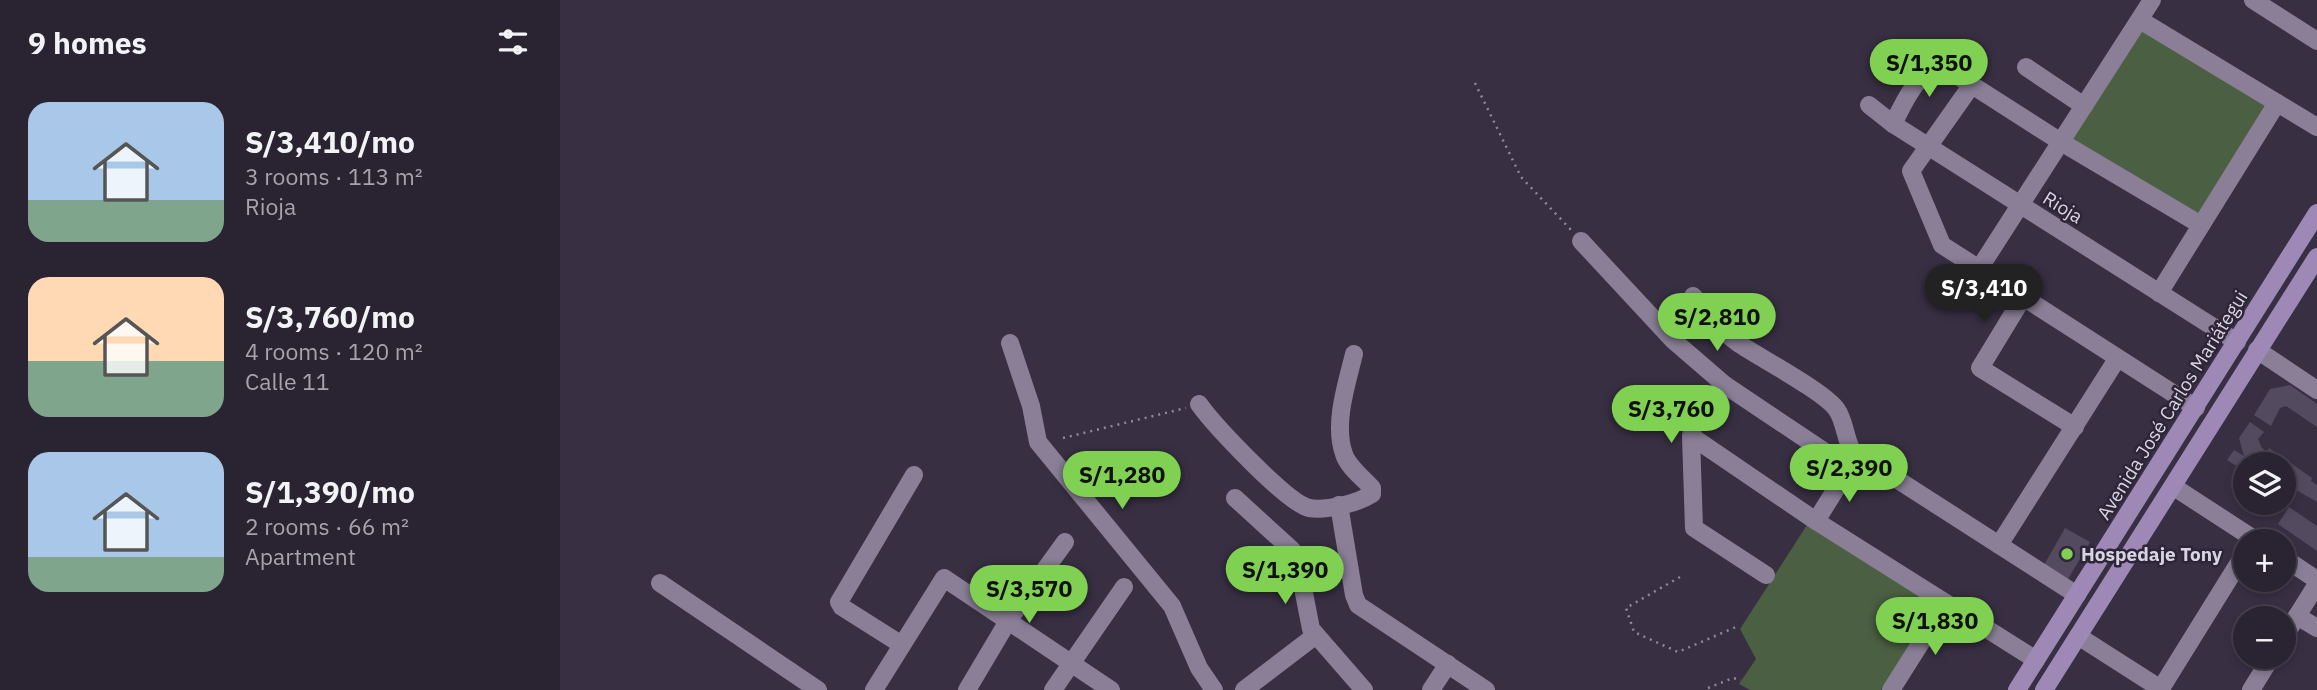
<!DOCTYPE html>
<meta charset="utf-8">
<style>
:root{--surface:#2a2332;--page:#362f3e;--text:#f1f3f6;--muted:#a5a4ac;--line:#46404d;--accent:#80d051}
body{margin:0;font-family:"IBM Plex Sans",sans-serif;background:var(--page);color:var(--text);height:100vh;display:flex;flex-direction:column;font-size:26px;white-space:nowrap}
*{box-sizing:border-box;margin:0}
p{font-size:23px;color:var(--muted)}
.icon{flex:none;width:38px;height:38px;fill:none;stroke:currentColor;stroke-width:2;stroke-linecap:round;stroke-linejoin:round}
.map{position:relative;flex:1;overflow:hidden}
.side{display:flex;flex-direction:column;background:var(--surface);width:560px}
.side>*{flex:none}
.fabs{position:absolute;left:1673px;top:452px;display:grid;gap:14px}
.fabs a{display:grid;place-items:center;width:63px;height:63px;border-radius:50%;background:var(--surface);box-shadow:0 4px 10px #0003,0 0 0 2px var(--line);font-size:35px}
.price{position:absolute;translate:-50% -60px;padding:0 16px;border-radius:24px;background:var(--accent);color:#111;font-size:23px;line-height:46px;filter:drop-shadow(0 2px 4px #0008)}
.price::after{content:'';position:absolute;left:50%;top:42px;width:21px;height:16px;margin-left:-10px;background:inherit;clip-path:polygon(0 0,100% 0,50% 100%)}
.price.selected{background:#222;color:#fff}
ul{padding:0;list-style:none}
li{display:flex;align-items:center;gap:21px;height:175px;padding:0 28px}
li span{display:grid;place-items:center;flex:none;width:196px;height:140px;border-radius:21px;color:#555}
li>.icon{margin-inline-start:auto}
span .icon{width:84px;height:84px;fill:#fffc;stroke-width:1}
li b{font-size:30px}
h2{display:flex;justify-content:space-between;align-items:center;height:84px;padding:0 28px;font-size:30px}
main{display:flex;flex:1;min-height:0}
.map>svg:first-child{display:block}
.green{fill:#4b5f42}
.building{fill:#534a5f}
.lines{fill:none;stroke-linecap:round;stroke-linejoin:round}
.path{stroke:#8f8999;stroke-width:2.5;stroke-dasharray:2 5;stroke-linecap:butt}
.minor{stroke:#8a7f97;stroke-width:18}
.major{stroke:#9d88b6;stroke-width:18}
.poi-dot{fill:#80d051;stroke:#2e2538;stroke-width:2.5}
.labels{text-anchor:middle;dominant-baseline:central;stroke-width:5;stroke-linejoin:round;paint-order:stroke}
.street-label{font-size:19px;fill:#d9d4e1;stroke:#2e2538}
.poi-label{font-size:19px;font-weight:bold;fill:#d9d4e1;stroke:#2e2538;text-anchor:start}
</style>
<main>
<section class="side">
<h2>9 homes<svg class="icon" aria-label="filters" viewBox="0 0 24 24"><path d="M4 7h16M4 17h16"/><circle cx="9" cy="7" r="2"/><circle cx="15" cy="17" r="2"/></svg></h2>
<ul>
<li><span style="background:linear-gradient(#a9c7e8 70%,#7fa58c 0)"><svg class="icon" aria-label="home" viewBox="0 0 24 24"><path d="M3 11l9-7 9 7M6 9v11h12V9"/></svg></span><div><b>S/3,410/mo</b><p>3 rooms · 113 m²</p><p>Rioja</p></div></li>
<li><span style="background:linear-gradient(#ffd9b3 60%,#7fa58c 0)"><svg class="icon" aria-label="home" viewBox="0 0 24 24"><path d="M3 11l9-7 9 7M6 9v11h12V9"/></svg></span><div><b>S/3,760/mo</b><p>4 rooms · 120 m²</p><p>Calle 11</p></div></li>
<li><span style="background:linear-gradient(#a9c7e8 75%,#7fa58c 0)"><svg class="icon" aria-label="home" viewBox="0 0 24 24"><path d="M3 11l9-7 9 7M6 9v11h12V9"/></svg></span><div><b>S/1,390/mo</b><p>2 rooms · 66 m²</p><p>Apartment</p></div></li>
</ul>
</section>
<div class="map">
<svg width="1757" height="690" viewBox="0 0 1757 690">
<rect width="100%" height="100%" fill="#382f43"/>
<g class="green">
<polygon points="1582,27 1711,104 1639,218 1506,141"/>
<polygon points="1247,525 1377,606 1321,690 1190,690 1179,684 1196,659 1180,629"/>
</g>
<g class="building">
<polygon points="1730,385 1757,404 1757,427 1726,406 1720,408 1711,426 1694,415 1710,389"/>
<polygon points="1690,422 1704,432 1698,439 1702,448 1707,452 1709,448 1752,478 1751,481 1757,485 1757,502 1724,483 1724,464 1695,464 1690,460 1683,470 1667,460 1674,450 1684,456 1679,438"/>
<polygon points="1729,507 1757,526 1757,551 1718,524"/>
<polygon points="1505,528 1530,542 1508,579 1484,565"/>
</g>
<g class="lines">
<g class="path">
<polyline points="915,83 961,177 1012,231"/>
<polyline points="503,438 626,408"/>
<polyline points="1120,577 1066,608 1074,632 1118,652 1176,627"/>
<polyline points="1148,688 1173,678 1181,680"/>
</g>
<g class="minor">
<polyline points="1693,0 1757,41"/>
<polyline points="1580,20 1757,127"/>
<polyline points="1466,67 1524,106"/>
<polyline points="1411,86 1351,171 1382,245 1636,408"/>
<polyline points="1309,105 1333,124 1677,342"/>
<path d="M1333,124c12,-22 26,-62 57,-53l111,71 140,83"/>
<polyline points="1021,241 1114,341 1165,385 1289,468"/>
<polyline points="1419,269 1592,0"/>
<polyline points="1599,293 1717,103"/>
<path d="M1133,296c14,17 27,34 45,47 22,15 87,49 99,67 12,17 6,48 33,52l207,133"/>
<polyline points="1462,299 1420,368 1515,427"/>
<polyline points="450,343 471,406 478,442 612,606 639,668 654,690"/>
<polyline points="1697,350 1757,390"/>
<polyline points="1165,385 1133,427 1131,436 1134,528 1206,575"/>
<path d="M639,404c15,21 88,99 110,104 18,3 49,-5 63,-14v-6c-9,-10 -24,-21 -28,-34 -11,-30 3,-71 10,-100"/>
<polyline points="1131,436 1256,521 1476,660"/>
<polyline points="1614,487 1697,541"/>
<polyline points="675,498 732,550 737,557 751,629 804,690"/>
<polyline points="779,505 794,595 798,605 926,690"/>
<polyline points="1256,521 1289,468 1298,462"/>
<polyline points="1439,545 1557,359"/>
<polyline points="1724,558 1757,580"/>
<polyline points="100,583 258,690"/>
<polyline points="1737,616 1757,628"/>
<polyline points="1518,636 1601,689"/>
<polyline points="1724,637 1757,584"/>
<polyline points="342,645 282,607 279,602 354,475"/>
<polyline points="314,690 384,578 551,690"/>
<polyline points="407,690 448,621 505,542"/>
<polyline points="493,690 564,587"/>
<polyline points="684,690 756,635"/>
<polyline points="871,690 888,664"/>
<polyline points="1331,690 1386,603"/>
<polyline points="1600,690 1685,553"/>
<polyline points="1691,690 1712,656"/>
</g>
<g class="major">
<polyline points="1457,690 1757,213"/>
<polyline points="1484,690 1757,257"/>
</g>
</g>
<circle class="poi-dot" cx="1507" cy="554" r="7"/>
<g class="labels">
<g class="street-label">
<text transform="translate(1503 207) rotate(32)">Rioja</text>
<text transform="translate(1612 405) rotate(-58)">Avenida José Carlos Mariátegui</text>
</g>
<g class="poi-label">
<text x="1521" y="554">Hospedaje Tony</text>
</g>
</g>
</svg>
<div class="fabs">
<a><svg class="icon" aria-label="layers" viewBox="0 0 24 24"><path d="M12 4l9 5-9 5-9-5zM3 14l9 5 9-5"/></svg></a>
<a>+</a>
<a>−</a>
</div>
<b class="price" style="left:1369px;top:99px">S/1,350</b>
<b class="price selected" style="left:1424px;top:324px">S/3,410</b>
<b class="price" style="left:1157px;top:353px">S/2,810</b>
<b class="price" style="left:1111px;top:445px">S/3,760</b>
<b class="price" style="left:1289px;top:504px">S/2,390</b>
<b class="price" style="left:562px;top:511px">S/1,280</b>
<b class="price" style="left:725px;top:606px">S/1,390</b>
<b class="price" style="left:469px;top:625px">S/3,570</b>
<b class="price" style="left:1375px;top:657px">S/1,830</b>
</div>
</main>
